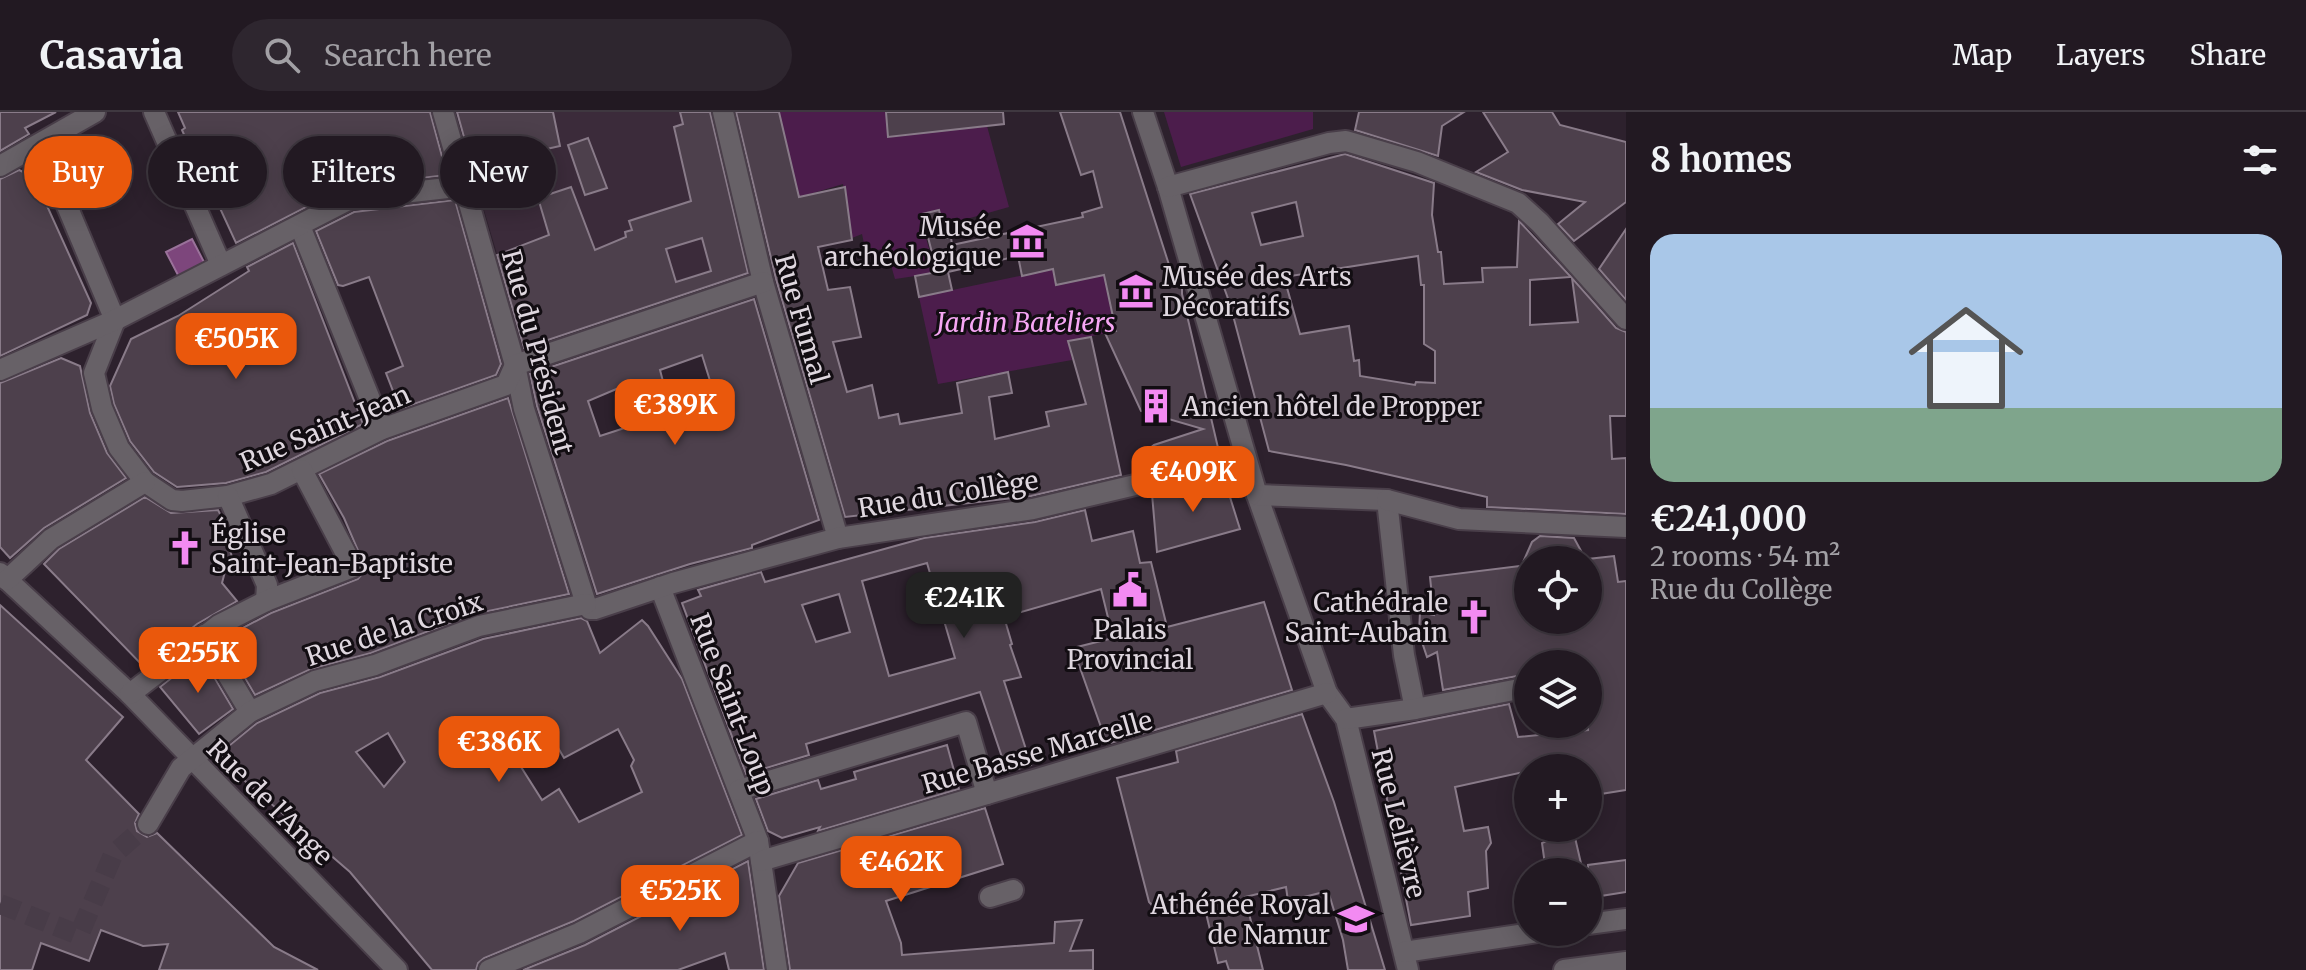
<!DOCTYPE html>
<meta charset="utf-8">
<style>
:root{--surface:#221922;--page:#2e262f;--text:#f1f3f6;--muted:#a2a0a5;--line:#3f3840;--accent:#ea580c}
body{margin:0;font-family:Merriweather,serif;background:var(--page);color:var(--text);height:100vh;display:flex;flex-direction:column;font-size:30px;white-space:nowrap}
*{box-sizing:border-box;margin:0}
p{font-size:26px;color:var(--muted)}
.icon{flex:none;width:44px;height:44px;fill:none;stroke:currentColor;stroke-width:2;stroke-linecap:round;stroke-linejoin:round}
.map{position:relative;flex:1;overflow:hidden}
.sheet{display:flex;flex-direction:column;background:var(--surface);width:680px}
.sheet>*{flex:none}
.hud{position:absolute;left:24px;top:24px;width:760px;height:72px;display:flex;gap:16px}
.controls{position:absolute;left:1514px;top:434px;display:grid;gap:16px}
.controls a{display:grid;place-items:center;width:88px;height:88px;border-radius:50%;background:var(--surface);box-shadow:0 4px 20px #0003,0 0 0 2px var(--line);font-size:40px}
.price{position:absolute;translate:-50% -68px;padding:0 18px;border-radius:16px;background:var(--accent);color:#fff;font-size:26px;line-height:52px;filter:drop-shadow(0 2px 4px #0008)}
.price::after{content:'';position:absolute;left:50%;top:48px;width:24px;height:18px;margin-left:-12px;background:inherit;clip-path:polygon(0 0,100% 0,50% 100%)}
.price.active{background:#222;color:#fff}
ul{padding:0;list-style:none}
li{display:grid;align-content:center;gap:16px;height:424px;padding:0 24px}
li+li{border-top:2px solid var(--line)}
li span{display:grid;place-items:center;height:248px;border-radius:24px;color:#555}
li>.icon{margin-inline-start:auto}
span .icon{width:144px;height:144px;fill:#fffc;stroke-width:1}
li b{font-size:34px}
h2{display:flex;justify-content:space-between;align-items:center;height:96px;padding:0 24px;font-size:34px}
.pill{padding:0 28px;border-radius:36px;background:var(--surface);box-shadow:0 4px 20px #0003,0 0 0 2px var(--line);font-size:28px;line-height:72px}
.pill.active{background:var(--accent);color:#fff}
header{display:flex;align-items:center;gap:48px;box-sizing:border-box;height:112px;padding:0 40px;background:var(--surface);border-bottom:2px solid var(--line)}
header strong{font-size:38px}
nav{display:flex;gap:44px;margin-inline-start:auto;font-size:28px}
.search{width:560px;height:72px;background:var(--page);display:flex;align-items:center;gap:20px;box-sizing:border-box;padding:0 28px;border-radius:44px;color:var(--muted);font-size:30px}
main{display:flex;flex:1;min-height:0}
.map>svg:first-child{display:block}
.built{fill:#3b2b3a}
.green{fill:#4c1d4c}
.water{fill:#7d467c;stroke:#9a729a;stroke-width:2}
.building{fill:#4d404c;stroke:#897b89;stroke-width:2;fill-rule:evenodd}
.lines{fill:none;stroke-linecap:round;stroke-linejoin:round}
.minor-tunnel{stroke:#483c48;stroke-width:20;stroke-dasharray:20 10;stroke-linecap:butt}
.minor-casing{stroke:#493e49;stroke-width:24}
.minor{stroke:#676167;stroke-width:20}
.labels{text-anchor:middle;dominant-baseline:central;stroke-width:6;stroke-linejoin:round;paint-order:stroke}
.poi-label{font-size:26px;fill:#dfd7df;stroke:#120d12;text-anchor:end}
.street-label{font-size:26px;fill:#dfd7df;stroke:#120d12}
.park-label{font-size:26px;font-style:italic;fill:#f6a6f4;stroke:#120d12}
</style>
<header>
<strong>Casavia</strong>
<div class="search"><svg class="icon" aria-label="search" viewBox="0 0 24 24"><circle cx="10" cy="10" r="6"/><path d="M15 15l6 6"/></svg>Search here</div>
<nav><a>Map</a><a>Layers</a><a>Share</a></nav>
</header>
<main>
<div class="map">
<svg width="1626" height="858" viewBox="0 0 1626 858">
<rect width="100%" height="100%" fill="#2d212d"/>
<polygon class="built" points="512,0 712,0 751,167 710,181 702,161 651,177 510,138 497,142 473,61 521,43"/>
<g class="green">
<polygon points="779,0 886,0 889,25 987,14 1009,95 924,119 936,161 895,167 886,136 866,141 862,122 852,126 843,72 787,89 780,58 792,54"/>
<polygon points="1164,0 1313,0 1313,17 1181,55"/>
<polygon points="1053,157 1057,173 1109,162 1124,223 1112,220 1068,229 1072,248 938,272 919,185"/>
</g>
<polygon class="water" points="192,127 205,152 179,165 166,140"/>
<g class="building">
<polygon points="0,0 56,0 25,16 29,22 0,39"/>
<polygon points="178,0 430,0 447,63 345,75 236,131 219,94 216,95 182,18 185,16"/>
<polygon points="457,0 553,0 560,34 529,41 538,62 512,71 505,50 474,61"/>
<path d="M680,0h30l38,161 -224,75 -27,-93 52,-20 -11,-37 33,-11 24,63 31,-13 -1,-5 7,-2 -3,-9 62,-20 -17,-74 9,-3zM702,126l9,33 -35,11 -10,-33z"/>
<polygon points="736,0 779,0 799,85 845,75 852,128 818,135 828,178 850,175 858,212 861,225 833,230 847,280 872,273 879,306 898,302 900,312 962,301 957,271 1008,260 1012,281 989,285 995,327 1049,314 1046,300 1086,292 1068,229 1091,225 1121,363 1031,384 845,405 776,167"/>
<polygon points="886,0 1003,0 1004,12 888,25"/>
<polygon points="1060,0 1120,0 1171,159 1182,172 1182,182 1219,340 1150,356 1149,337 1154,333 1203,317 1141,299 1105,221 1116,219 1104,163 1056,173 1053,157 1022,164 1018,144 948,160 952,178 919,185 915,164 937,160 922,102 939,98 946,126 951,125 952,133 1083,105 1082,101 1102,95 1093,59 1081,63"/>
<polygon points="1359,0 1464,0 1442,14 1438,44 1355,18"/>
<polygon points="1483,0 1552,0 1560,13 1626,30 1626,90 1574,129 1558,112 1585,90 1522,78 1476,60 1508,40"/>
<polygon points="588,26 607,76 585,83 568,33"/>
<path d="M1345,42l89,29 -2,32 6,37h3l3,32 39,-2 -1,-14 35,-1 2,-46 52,56 -41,3v45l48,-3 -6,-44 44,50 10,4v84h-16l2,43 14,-1v56l-139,-7v-10l-141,-32 -77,-14 -39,-147 -40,-110zM1296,90l7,34 -42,9 -9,-32zM1418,144l3,29h3v59l11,7v32l-19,-1 -1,3 -55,-9 -1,-16 -5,1 -5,-35 -49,8 -16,-57z"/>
<polygon points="19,58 34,65 91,191 87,203 0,244 0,67"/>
<polygon points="455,88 501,252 496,263 400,297 386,261 403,254 369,165 343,174 338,173 316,119 354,100"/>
<polygon points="1626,117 1626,188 1599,157"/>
<polygon points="293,131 363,312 266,360 226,371 177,375 154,360 130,329 114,292 110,274 131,227 178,204 249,159 247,155"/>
<path d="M754,187l65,221 -67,25v3l-62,16 -93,30 -60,-188 -7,-32zM702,243l18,58 -45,14 -15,-57zM633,270l10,40 -43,14 -12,-35z"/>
<polygon points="61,246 80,254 90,301 107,341 126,366 44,416 10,446 0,435 0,271"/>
<polygon points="508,286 569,482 474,502 371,541 311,557 255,583 222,527 271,501 358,467 366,457 344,406 319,362 387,329"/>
<polygon points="1224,366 1240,417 1157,440 1152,382"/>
<polygon points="145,385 171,401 218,398 229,419 225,421 232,445 228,448 222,471 237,489 197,512 144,555 44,452 59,437"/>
<path d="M1085,398l7,31 41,-10 7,32 11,-1 16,65 97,-25 28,88 -185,54 -34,-96 40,-10 -12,-49 -97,28 8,27 -2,1 11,32 -17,4 27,84 -24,7 -27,-80 -174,52 3,11 -63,19 -64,-171 19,-7 -3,-6 63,-18 4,10 159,-44 111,-16zM927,451l28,95 -66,18 -27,-95zM839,482l11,38 -34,10 -14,-37z"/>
<polygon points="1540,424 1574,426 1586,448 1524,448 1532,430"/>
<polygon points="1614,444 1618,470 1626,469 1626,678 1588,684 1588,656 1528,656 1528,659 1455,675 1464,719 1488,715 1491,731 1486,739 1488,776 1468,780 1470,804 1411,813 1374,619 1509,592 1518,625 1588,618 1588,552 1528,552 1528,567 1517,564 1443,578 1437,540 1427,545 1419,521 1420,500 1434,503 1430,465 1528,453 1528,508 1588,508 1588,447"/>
<polygon points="0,493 123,605 86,648 139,702 135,711 137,719 147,725 157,721 274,835 318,858 159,858 168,832 143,834 101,818 89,849 41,831 32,858 0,858"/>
<path d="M581,506l6,3 13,32 42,-33 6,6 34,53 60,156 -168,86 -90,37 -6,5 -2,7h-44l-82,-98 -103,-89 -28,-29 38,-31 63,-30 60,-16 103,-38zM546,615l18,31 54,-29 16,31 -3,6 11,26 -63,30 -20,-33 -17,11 -33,-52zM388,621l17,29 -21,25 -28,-35z"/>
<polygon points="201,543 233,597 199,622 160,575"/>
<polygon points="1302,602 1334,690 1385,858 1348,858 1343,828 1328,779 1288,789 1286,775 1245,785 1263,858 1229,858 1226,849 1218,851 1205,797 1160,802 1149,790 1117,666 1178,650 1176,639"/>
<polygon points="947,633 959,677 818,719 820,715 782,726 768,719 756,687 818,668 821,677 856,667 854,660"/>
<polygon points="985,696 1003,752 886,789 901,831 902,843 1054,831 1055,810 1082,808 1070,839 1093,838 1093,858 790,858 779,784 798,751"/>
<polygon points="1573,717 1583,760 1546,760 1542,731"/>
<polygon points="1626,748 1626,780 1588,786 1588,753"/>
<polygon points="748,749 764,858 729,858 725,841 678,858 523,858 585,833"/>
</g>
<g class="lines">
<polyline class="minor-tunnel" points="0,792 79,823 113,743 148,712"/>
<g class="minor-casing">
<g id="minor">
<polyline points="154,0 221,153"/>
<polyline points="443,0 515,253 524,297 586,492"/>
<polyline points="723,0 763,170 838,426"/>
<polyline points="1143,0 1168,75 1257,383 1327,581 1346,607 1408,858"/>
<polyline points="41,32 115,208"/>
<polyline points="0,54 95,0"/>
<polyline points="1168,75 1329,31 1346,29 1417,50 1518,91 1540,111 1626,207"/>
<polyline points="300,114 382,317"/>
<polyline points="115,208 94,261 102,296 119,336 145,370 172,388 182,389 228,384 271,372 382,317 506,273 515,253 763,170"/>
<polyline points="0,258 115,208 350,87 465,74"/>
<polyline points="1257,383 1387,388 1404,543 1415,597"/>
<polyline points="228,384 267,473 266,489"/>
<polyline points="1387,388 1459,407 1626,415"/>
<polyline points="0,461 130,582 397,858"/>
<polyline points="7,468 51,427 145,370"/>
<polyline points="660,475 758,729 777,858"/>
<polyline points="586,492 590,497 595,497 673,471 838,426 1033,397 1246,347"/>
<polyline points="204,523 250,600"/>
<polyline points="130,582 219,513 266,489 353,455 302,358"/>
<polyline points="1346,607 1415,597 1519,577 1528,586"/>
<polyline points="739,678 966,610 987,682"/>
<polyline points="148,712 181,656 250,600 315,569 375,553 479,514 586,492"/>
<polyline points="761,749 1327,581"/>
<polyline points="990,785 1013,778"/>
<polyline points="1588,812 1626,807"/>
<polyline points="1404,840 1538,820"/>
<polyline points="489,858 579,821 758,729"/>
<polyline points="1564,858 1626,850"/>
</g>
</g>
<use href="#minor" class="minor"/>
</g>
<defs>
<g id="museum-bare" transform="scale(2.76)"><path d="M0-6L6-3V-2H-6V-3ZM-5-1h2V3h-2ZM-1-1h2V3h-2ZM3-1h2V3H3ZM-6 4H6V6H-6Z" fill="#f38af2" stroke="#120d12" stroke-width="2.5" paint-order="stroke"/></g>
<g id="building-bare" transform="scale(2.76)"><path d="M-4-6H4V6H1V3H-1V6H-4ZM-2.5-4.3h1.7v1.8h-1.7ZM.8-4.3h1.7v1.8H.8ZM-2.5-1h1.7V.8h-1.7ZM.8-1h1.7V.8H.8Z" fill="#f38af2" stroke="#120d12" stroke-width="2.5" paint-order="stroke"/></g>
<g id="church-bare" transform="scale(2.76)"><path d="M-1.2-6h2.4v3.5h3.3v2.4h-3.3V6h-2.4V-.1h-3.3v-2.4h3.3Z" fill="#f38af2" stroke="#120d12" stroke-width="2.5" paint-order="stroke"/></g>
<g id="civic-bare" transform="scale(2.76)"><path d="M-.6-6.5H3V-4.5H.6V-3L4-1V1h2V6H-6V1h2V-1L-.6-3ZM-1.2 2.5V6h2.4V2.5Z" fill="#f38af2" stroke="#120d12" stroke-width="2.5" paint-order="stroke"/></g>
<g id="school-bare" transform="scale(2.76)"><path d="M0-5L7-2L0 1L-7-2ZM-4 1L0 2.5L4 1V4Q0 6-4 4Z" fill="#f38af2" stroke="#120d12" stroke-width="2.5" paint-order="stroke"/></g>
</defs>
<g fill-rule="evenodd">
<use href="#museum-bare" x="1027" y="129"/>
<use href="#museum-bare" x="1136" y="179"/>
<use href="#building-bare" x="1156" y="294"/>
<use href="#church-bare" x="185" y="436"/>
<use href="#civic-bare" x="1130" y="478"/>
<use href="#church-bare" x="1474" y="505"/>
<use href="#school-bare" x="1356" y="807"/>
</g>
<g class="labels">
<g class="poi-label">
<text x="1001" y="114">Musée<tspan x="1001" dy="30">archéologique</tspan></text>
<text x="1162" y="164" text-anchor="start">Musée des Arts<tspan x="1162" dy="30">Décoratifs</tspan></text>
<text x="1182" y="294" text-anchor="start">Ancien hôtel de Propper</text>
<text x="211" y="421" text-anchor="start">Église<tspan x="211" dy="30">Saint-Jean-Baptiste</tspan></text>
<text x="1448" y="490">Cathédrale<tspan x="1448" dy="30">Saint-Aubain</tspan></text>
<text x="1130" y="517" text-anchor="middle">Palais<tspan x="1130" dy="30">Provincial</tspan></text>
<text x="1330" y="792">Athénée Royal<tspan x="1330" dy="30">de Namur</tspan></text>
</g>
<g class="street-label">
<text transform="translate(802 207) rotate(74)">Rue Fumal</text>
<text transform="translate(538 240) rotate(75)">Rue du Président</text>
<text transform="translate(325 316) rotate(-23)">Rue Saint-Jean</text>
<text transform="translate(948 382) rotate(-9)">Rue du Collège</text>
<text transform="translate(394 517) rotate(-18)">Rue de la Croix</text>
<text transform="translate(733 592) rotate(69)">Rue Saint-Loup</text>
<text transform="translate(1037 640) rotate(-16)">Rue Basse Marcelle</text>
<text transform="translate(270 690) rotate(45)">Rue de l'Ange</text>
<text transform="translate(1399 711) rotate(76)">Rue Lelièvre</text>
</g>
<g class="park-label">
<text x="1026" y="210">Jardin Bateliers</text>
</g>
</g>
</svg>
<div class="controls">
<a><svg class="icon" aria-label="locate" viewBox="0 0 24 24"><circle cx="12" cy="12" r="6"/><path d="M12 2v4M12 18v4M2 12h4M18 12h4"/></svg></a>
<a><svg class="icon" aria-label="layers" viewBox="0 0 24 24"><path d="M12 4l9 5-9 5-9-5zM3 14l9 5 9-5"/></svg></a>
<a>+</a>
<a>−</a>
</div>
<b class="price" style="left:236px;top:269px">€505K</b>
<b class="price" style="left:675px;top:335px">€389K</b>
<b class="price" style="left:1193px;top:402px">€409K</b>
<b class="price active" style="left:964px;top:528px">€241K</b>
<b class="price" style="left:198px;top:583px">€255K</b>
<b class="price" style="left:499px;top:672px">€386K</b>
<b class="price" style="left:901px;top:792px">€462K</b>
<b class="price" style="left:680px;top:821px">€525K</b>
<div class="hud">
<a class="pill active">Buy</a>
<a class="pill">Rent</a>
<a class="pill">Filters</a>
<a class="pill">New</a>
</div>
</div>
<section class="sheet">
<h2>8 homes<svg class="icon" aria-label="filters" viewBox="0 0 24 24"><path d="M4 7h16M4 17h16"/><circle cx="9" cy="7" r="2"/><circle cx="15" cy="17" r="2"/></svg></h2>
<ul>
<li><span style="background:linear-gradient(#a9c7e8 70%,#7fa58c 0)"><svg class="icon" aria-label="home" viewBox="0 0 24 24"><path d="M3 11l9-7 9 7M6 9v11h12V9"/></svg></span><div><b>€241,000</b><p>2 rooms · 54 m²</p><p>Rue du Collège</p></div></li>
</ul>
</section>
</main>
